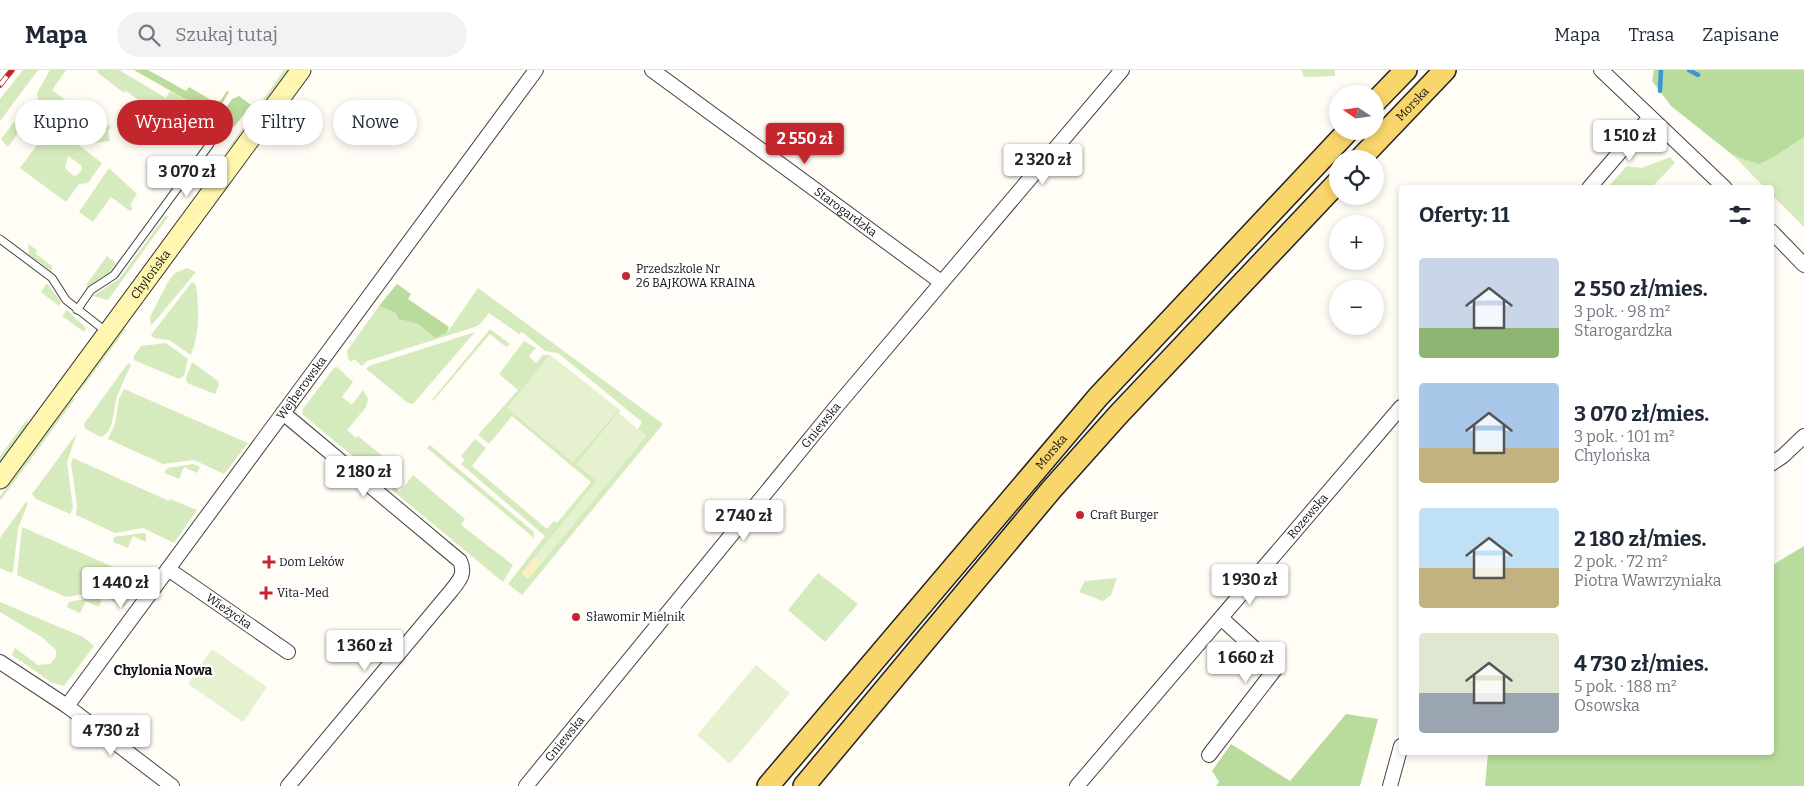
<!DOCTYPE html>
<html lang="pl">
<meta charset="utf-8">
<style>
:root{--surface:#fff;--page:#f2f2f3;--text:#1f2937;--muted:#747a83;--line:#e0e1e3;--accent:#c4262e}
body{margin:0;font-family:Bitter,serif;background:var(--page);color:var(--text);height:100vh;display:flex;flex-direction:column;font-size:19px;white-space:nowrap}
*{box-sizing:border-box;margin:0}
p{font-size:16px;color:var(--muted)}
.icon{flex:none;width:28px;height:28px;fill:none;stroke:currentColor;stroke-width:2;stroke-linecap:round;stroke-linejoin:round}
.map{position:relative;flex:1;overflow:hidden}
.sheet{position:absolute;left:1399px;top:115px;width:375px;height:570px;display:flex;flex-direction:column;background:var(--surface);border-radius:5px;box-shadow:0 2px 8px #0003}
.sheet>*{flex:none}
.guide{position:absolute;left:15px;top:30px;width:475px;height:45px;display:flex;gap:10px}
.needle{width:32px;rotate:283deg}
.fabs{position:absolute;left:1329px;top:15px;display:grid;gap:10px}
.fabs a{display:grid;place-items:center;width:55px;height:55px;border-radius:50%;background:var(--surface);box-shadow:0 2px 8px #0003;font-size:25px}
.price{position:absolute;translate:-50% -42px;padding:0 11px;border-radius:5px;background:#fff;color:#222;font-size:16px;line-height:32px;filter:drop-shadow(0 1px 2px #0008)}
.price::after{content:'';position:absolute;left:50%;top:30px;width:15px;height:11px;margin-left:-8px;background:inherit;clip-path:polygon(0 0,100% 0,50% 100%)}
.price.active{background:var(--accent);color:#fff}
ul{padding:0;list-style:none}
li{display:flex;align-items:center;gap:15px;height:125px;padding:0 20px}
li span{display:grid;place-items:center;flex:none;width:140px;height:100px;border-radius:5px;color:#555}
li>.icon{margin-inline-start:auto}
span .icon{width:60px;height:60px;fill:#fffc;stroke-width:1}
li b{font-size:21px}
h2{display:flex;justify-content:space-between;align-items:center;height:60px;padding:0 20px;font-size:21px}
.chip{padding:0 18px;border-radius:22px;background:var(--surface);box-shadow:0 2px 8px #0003;font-size:18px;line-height:45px}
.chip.active{background:var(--accent);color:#fff}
header{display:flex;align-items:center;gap:30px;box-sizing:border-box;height:70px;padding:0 25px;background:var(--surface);border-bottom:1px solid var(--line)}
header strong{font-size:24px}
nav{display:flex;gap:28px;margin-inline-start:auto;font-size:18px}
.search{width:350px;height:45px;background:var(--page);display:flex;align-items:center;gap:12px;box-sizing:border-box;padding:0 18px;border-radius:28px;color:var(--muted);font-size:19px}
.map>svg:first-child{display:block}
.green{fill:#d5ebbd;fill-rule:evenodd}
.forest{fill:#b9dc9c}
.sand{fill:#fbeec1}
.pitch{fill:#e6f2cf}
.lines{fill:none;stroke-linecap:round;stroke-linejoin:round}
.stream{stroke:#3f96cf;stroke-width:4.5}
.lane-casing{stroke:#444;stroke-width:9}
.street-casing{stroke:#444;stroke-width:16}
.secondary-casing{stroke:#333;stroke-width:21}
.primary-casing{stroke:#222;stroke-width:24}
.lane{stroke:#fff;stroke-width:7}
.street{stroke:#fff;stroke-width:14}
.secondary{stroke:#fff6b0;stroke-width:19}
.primary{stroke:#f9d66b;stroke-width:21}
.rail-casing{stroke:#c4262e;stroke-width:5.5}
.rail{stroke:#fff;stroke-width:4;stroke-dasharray:11;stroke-linecap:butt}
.poi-dot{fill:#c4262e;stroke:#fff;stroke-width:2}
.labels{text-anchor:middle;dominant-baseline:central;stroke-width:5;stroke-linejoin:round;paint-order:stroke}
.street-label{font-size:12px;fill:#111;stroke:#fff}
.poi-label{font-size:12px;fill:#111;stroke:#fff;text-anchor:start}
.neighbourhood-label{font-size:14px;font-weight:bold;fill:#111;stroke:#fff}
</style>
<header>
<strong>Mapa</strong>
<div class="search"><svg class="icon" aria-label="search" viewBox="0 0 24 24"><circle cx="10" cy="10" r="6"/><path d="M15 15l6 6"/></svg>Szukaj tutaj</div>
<nav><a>Mapa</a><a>Trasa</a><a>Zapisane</a></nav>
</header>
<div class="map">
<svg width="1804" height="716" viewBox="0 0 1804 716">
<rect width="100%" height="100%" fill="#fffdf5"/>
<g class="green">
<polygon points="23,0 38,0 0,51 0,29"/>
<polygon points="50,0 66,0 52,20 74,37 77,33 111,57 108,61 110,71 95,73 94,68 89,69 85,62 75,60 39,34 37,23"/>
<polygon points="97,0 119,0 166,28 170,21 215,46 213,50 209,48 201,58 164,32 155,42 126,21 124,23 98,3"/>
<polygon points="284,0 289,0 241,66 222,87"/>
<polygon points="1301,0 1335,0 1335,6 1304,7"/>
<path d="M30,42l39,27 3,-4 6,5 -2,3 26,20 -14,20 -9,1 -13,18 -46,-34 19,-26 -18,-13 -13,18 -7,-8 20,-26zM68,86l13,9 1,5 -5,5 -3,1 -9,-8z"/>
<polygon points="1804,67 1804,157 1771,124 1771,118 1764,117 1734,86 1759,93 1774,87"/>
<polygon points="1670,87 1675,93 1652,117 1608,117 1627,96 1642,98"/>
<polygon points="109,98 137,124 130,135 133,138 130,141 111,127 93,152 79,142"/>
<polygon points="166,145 168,147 108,230 93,226 119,209"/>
<polygon points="28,174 37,180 36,184 52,196 52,202 29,185"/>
<polygon points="107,186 116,193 109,203 87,217 86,215"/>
<polygon points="187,198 196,202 151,256 150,247 168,212 175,203"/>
<path d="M192,212l4,3c3,24 4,47 -5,70l-22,-15 -15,-2 -3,-3z"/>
<polygon points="47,213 61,232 59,236 41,222"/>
<path d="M478,218l185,136 -141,171 -14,-11 37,-48 -84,-72 4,-4 -4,-4 14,-17 11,9 -14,18 75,63 7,-8 3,2 34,-41 -79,-66 -23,28 -11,-9 40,-45 -19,-16 25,-33 12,7 -7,8 7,7 7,-8h7l-42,53 65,54 46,-53 1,2 -43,53 20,17 -75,92 6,6 118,-143 -8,-7 4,-7 -84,-69 -13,-2 -23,-19 -3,2 -30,-21 -9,11 -5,3 -108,34 -5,5 -8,-7 -3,3 -3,-4 -1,-7 32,-45 17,7 9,8c13,-1 20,9 30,17l12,-5z"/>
<polygon points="67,240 86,258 84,262 62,246"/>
<polygon points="122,259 126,259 80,321 78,320"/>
<polygon points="490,259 510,274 506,277 490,264 433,331 432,330"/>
<polygon points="475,262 413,334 408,333 366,299 369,296"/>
<polygon points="166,273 188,289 184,306 179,309 134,290 134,286 141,276"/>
<polygon points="192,292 218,311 219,315 215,324 187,313 186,308"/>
<path d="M128,293l3,2c-5,10 -9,19 -13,29 -6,13 -2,37 -17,43l-16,-8 -1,-5z"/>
<polygon points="337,297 353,312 342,327 352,335 363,320 368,329 366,337 347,360 356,368 358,366 391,393 380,405 386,410 384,412 302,344 303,339 334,298"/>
<polygon points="124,319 248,373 224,404 194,390 163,394 108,369 115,354 119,329"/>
<polygon points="72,328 75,329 0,431 0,426"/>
<polygon points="28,348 27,357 0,394 0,386"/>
<polygon points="77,363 67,392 73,438 70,444 36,429 32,424"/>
<polygon points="430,375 534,462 534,468 427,378"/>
<polygon points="73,388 169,431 170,429 197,440 174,473 143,458 115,463 76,445 77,435 71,394"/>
<polygon points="194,394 200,397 197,403 184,397 179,409 164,403 167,398"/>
<polygon points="413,405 465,449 461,455 513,495 503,512 392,420 394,417 400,422"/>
<polygon points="26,432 28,433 18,458 13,502 11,503 0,498 0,468"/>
<polygon points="22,457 118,499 119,498 146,509 124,537 96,522 66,527 17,505"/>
<polygon points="143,463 146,464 146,472 133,466 128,478 113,472 114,467"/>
<polygon points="818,503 858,534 825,572 788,540"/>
<polygon points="1117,508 1111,525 1103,531 1079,522 1085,511"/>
<polygon points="95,527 101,530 99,537 86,531 80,543 67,537 69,532"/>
<polygon points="0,532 83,567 94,576 64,616 51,612 12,585 15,578 38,595 50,594 56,587 56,580 43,568 0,542"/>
</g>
<g class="forest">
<polygon points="134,0 148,0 186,21 189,17 218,34 227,21 229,22 215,46"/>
<polygon points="1654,0 1804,0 1804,67 1774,87 1759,94 1734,86 1671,36 1652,11"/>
<polygon points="239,26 251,35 234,57 231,56 226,64 214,56 232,29"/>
<polygon points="397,214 411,224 408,229 449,257 447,263 435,268 418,254 399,249 396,243 379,236"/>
<polygon points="1804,476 1804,716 1485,716 1488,683 1771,682 1771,496"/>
<polygon points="1346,644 1378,649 1360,716 1216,716 1219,712 1212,701 1231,674 1290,711"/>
</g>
<polygon class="sand" points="534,488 541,493 528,509 522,503"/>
<g class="pitch">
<polygon points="550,285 619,339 573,392 507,338"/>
<polygon points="619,343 646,366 541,493 534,488 597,411 577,394"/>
<polygon points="212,579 267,617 243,652 188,614"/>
<polygon points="756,595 790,623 730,694 697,665"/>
</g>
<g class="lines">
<g class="stream">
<polyline points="1689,0 1698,5"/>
<polyline points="1660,21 1661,0"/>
</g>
<g class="lane-casing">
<g id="lane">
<polyline points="0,169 52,208 66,230 108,263"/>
<polyline points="77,240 91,220 114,205 210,74"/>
</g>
</g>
<g class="street-casing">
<g id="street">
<path id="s1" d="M652,0l289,212"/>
<polyline points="1601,0 1725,118"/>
<polyline points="1589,118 1650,47"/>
<polyline points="1771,161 1804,195"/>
<path d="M283,343l177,148c6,13 -1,20 -9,30l-163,195"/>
<polyline points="1771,394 1783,386 1804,366"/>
<path id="s2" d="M168,499l120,83"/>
<polyline points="0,592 67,636 172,716"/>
<path id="s3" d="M67,636l469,-636"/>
<polyline points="1209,685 1276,598 1221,548"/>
<path id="s4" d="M526,716l310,-379 286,-337"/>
<path id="s5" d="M1077,716l324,-379"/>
<polyline points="1390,716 1401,676"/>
</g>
</g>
<g class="secondary-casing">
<g id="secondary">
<path id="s6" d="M0,409l301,-409"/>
</g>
</g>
<g class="primary-casing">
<g id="primary">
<polyline points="1375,32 1406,0"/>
<path id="s7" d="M1360,89l85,-89"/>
<path id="s8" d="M768,716l330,-389 250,-266"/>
<polyline points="804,716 1051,420 1118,345 1338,112"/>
</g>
</g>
<use href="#lane" class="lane"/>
<use href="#street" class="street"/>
<use href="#secondary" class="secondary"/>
<use href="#primary" class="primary"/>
<g class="rail-casing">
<polyline id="rail" points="0,15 12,0"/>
</g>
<use href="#rail" class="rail"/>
</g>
<g class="poi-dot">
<circle cx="626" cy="206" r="5"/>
<circle cx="1080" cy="445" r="5"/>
<path d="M266.5 484.5h5v5h5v5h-5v5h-5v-5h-5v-5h5z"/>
<path d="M263.5 515.5h5v5h5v5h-5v5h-5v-5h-5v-5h5z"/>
<circle cx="576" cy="547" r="5"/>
</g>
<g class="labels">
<g class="street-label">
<text stroke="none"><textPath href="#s7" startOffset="76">Morska</textPath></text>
<text stroke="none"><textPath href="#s1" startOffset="240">Starogardzka</textPath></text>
<text stroke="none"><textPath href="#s6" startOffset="254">Chylońska</textPath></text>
<text stroke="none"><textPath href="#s3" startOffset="395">Wejherowska</textPath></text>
<text stroke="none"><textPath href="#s4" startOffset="466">Gniewska</textPath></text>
<text stroke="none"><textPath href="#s8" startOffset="438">Morska</textPath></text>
<text stroke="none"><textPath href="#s5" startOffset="355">Rozewska</textPath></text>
<text stroke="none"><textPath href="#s2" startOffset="74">Wieżycka</textPath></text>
<text stroke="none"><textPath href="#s4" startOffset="61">Gniewska</textPath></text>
</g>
<g class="poi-label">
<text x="636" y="199">Przedszkole Nr<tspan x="636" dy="14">26 BAJKOWA KRAINA</tspan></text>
<text x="1090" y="445">Craft Burger</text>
<text x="279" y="492">Dom Leków</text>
<text x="277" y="523">Vita-Med</text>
<text x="586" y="547">Sławomir Mielnik</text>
</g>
<g class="neighbourhood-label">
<text x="163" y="600">Chylonia Nowa</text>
</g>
</g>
</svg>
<div class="fabs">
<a><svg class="needle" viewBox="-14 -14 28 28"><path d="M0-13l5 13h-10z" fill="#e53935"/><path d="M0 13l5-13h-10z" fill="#747a83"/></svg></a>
<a><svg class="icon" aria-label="locate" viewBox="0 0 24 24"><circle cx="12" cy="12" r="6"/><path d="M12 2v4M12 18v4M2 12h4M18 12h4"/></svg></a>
<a>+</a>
<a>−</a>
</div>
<b class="price" style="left:1630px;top:92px">1 510 zł</b>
<b class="price active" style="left:805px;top:95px">2 550 zł</b>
<b class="price" style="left:1043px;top:116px">2 320 zł</b>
<b class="price" style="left:187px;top:128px">3 070 zł</b>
<b class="price" style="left:364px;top:428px">2 180 zł</b>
<b class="price" style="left:744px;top:472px">2 740 zł</b>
<b class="price" style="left:1250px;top:536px">1 930 zł</b>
<b class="price" style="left:121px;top:539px">1 440 zł</b>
<b class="price" style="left:365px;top:602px">1 360 zł</b>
<b class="price" style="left:1246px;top:614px">1 660 zł</b>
<b class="price" style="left:111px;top:687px">4 730 zł</b>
<div class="guide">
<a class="chip">Kupno</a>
<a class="chip active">Wynajem</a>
<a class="chip">Filtry</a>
<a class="chip">Nowe</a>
</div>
<section class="sheet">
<h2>Oferty: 11<svg class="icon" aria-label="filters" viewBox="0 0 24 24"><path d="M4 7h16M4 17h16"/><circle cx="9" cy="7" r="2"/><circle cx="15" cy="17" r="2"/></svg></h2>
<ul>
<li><span style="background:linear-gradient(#c9d6e8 70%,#8fb573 0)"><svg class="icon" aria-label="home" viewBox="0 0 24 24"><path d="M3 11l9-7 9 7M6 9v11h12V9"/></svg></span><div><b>2 550 zł/mies.</b><p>3 pok. · 98 m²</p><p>Starogardzka</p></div></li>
<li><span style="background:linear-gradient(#a9c7e8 65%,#c2b280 0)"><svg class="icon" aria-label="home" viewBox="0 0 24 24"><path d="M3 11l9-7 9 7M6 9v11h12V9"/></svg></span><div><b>3 070 zł/mies.</b><p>3 pok. · 101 m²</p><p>Chylońska</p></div></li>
<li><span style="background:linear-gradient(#bfe0f5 60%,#c2b280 0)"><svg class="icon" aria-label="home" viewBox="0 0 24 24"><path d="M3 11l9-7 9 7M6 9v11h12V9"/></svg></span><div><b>2 180 zł/mies.</b><p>2 pok. · 72 m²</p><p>Piotra Wawrzyniaka</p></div></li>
<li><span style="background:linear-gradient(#dfe7d0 60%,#9aa5b1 0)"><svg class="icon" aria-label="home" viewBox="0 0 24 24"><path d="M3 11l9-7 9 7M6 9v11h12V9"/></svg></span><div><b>4 730 zł/mies.</b><p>5 pok. · 188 m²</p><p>Osowska</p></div></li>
</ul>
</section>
</div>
